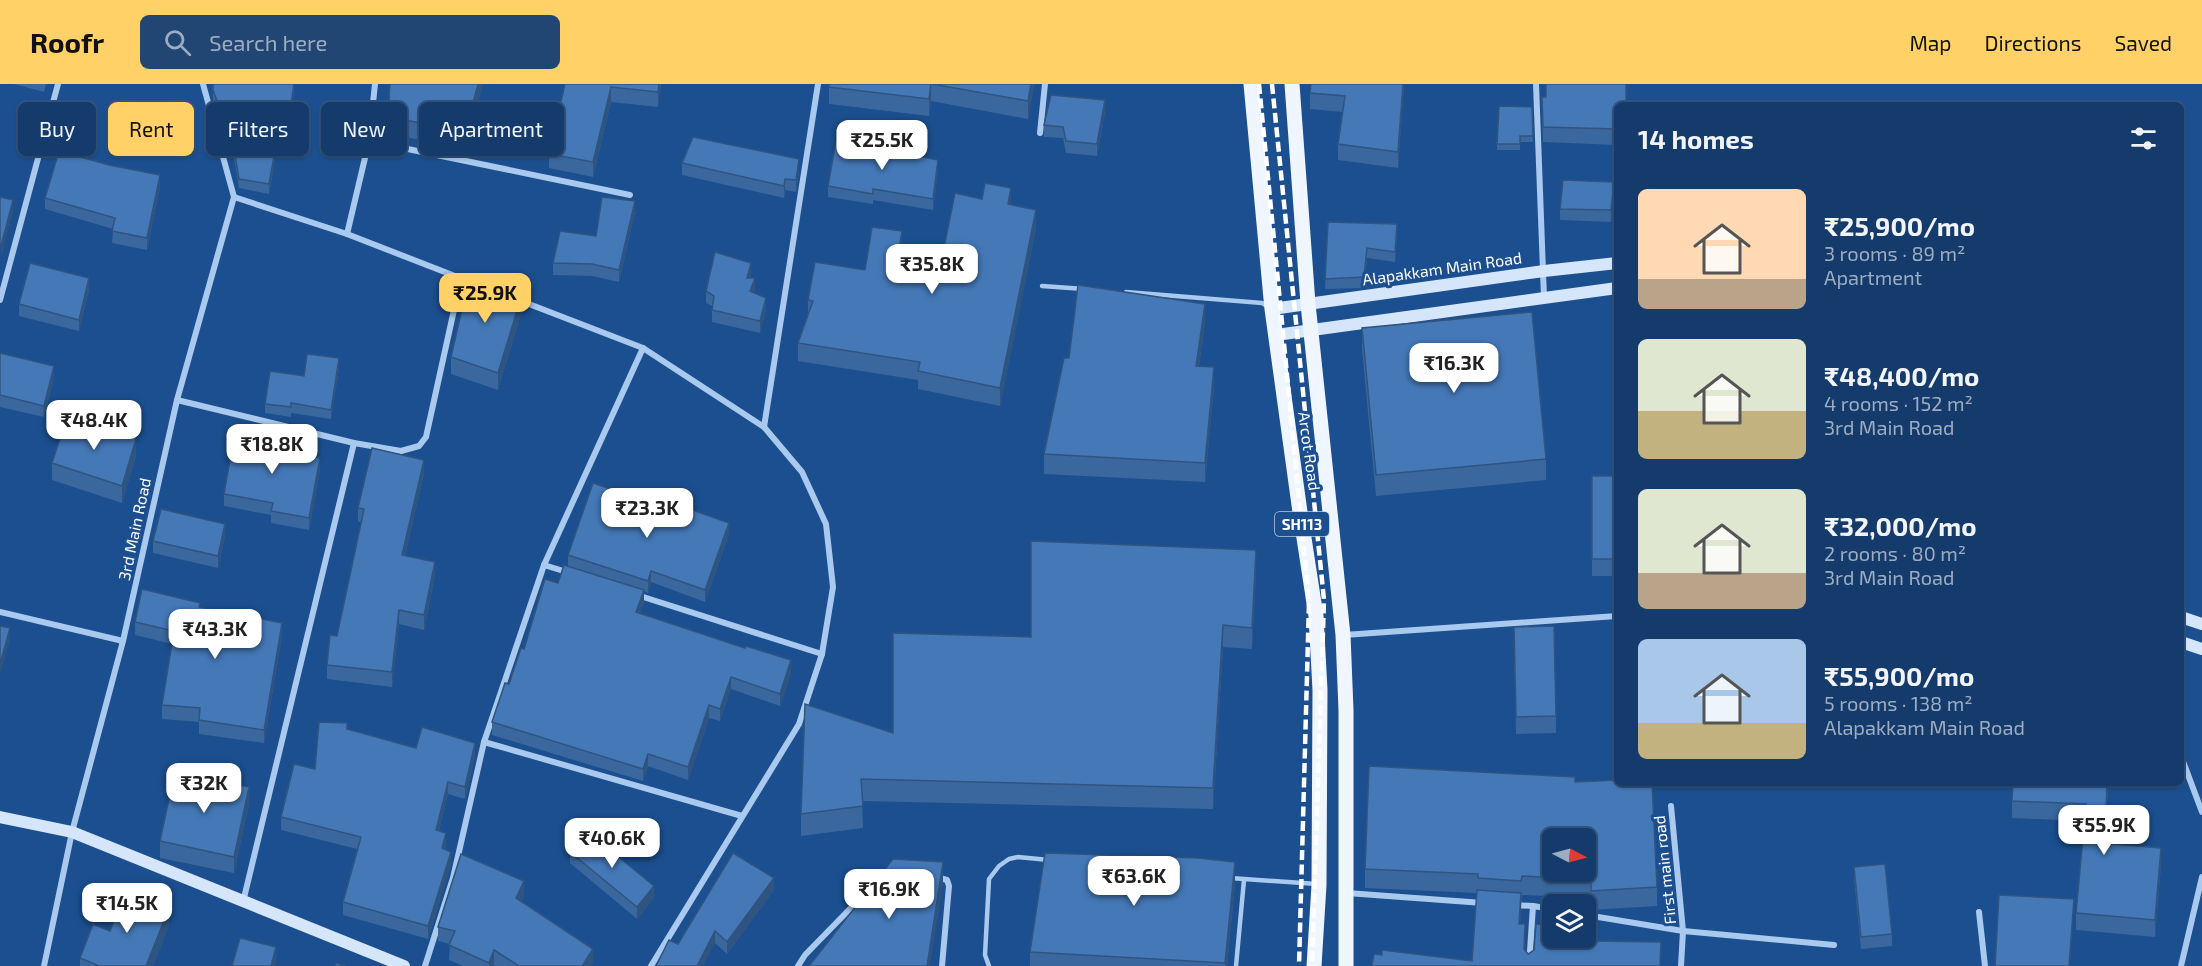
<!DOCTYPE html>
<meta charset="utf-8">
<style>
:root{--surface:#143b6b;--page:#214673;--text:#f1f3f6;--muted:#9dadc1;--line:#33557e;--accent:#ffd166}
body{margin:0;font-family:"Exo 2",sans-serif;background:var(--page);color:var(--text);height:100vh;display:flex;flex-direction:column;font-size:22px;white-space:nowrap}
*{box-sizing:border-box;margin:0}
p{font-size:20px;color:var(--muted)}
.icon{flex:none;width:33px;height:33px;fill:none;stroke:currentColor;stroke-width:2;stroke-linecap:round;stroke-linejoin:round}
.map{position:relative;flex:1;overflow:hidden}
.panel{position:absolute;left:1614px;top:18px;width:570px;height:684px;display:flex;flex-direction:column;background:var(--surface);border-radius:9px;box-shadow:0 2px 4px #0004,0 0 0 2px var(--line)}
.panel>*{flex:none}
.hud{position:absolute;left:18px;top:18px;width:570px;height:54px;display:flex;gap:12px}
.needle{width:39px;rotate:96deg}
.buttons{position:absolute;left:1542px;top:744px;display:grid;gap:12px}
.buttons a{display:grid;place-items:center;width:54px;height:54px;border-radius:9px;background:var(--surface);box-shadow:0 2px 4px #0004,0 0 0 2px var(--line);font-size:30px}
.price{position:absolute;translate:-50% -51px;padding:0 14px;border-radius:12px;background:#fff;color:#222;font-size:20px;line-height:39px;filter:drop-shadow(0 2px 3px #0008)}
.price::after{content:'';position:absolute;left:50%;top:36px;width:18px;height:14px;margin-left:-9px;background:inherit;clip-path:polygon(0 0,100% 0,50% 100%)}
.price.on{background:var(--accent);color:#111}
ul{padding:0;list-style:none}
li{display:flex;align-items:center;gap:18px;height:150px;padding:0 24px}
li span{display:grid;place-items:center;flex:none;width:168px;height:120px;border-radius:9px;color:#555}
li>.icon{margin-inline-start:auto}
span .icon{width:72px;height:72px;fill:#fffc;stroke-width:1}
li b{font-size:26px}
h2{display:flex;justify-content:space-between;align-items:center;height:72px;padding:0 24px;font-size:26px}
.pill{padding:0 21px;border-radius:9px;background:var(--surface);box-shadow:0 2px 4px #0004,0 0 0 2px var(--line);font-size:21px;line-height:54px}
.pill.on{background:var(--accent);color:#111}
header{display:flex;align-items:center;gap:36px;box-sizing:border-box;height:84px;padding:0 30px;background:var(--accent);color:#111}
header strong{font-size:28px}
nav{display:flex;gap:33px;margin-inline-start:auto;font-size:21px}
.search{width:420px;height:54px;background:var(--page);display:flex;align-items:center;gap:15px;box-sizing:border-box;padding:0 21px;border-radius:9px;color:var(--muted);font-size:22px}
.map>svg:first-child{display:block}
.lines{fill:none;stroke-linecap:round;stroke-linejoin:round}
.lane{stroke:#a9c9ee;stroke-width:4.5}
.street{stroke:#a9c9ee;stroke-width:6}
.secondary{stroke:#d6e6fa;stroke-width:12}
.primary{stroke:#f0f6ff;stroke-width:15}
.rail{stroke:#fff;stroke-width:4.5;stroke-dasharray:10 4.5;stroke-linecap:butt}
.wall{fill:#3a679d}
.shaded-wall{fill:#305480}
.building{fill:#4478b7;stroke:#305480;stroke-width:1.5;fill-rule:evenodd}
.labels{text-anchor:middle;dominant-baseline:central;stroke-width:6;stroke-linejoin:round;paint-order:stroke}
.shield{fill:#1b4f8f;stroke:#bbcadd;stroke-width:1.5}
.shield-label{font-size:15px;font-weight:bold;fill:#fff}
.street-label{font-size:16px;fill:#fff;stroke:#1b4f8f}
</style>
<header>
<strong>Roofr</strong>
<div class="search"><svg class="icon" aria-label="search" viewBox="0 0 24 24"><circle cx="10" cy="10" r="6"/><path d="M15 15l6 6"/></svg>Search here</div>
<nav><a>Map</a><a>Directions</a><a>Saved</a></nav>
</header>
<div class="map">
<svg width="2202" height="882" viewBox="0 0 2202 882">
<rect width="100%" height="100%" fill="#1b4f8f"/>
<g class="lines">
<g class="lane">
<polyline points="1042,202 1084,205"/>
<polyline points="1126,208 1262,219 1269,223"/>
<polyline points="1230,794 1317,800"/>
<polyline points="989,882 985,871 989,795 999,782 1009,775 1018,773 1049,776"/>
<polyline points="1236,882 1244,796"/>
</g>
<g class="street">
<polyline points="203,0 234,113"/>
<polyline points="1536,0 1544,214"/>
<polyline points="1040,49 1045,0"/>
<polyline points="369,57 630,111"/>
<polyline points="234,113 347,150 473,199"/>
<polyline points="347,150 369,57 375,0"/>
<polyline points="516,215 643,264 764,343 802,388 826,440 833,503 822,570 799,640 651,882"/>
<polyline points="0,216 58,0"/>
<polyline points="177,316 354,359 401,367 419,362 426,353 461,194"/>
<polyline points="764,343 818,0"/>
<polyline points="544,481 570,489"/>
<polyline points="637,511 822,570"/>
<polyline points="0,528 123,557"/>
<polyline points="1344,551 1617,532"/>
<polyline points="484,658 742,732"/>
<polyline points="2181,672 2202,728"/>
<polyline points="1671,722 1683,847 1681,882"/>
<polyline points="936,793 947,796 949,802 942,882"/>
<polyline points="1347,809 1483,819"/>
<polyline points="243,818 354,359"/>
<polyline points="1514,821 1533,822"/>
<polyline points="1979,828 1985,882"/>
<polyline points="1586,831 1683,847 1834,861"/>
<polyline points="44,882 72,748 123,557 177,316 234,113"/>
<polyline points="425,882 453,794 484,658 544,481 643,264"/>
<polyline points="798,882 805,871 879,795"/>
<polyline points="1529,882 1533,822 1552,825"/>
<polyline points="2181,882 2202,793"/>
</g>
<g class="secondary">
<polyline points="1272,225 1544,187 1617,179"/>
<polyline points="1276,251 1617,204"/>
<polyline points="2181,533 2202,540"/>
<polyline points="2181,558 2202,565"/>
<polyline points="0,733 72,748 404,882"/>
</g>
<g class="primary">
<polyline points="1251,0 1272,225 1300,428 1316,532 1320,606 1319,801 1314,882"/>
<polyline points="1292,0 1308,220 1343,551 1346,626 1346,882"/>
</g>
<g class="rail">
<polyline points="1259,0 1309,519 1299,882"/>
<polyline points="1272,0 1324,516 1312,882"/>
</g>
</g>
<g class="wall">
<polygon points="14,0 46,0 44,8"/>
<polygon points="483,0 465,66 388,49 388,32"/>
<polygon points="565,0 661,0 658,23 611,18 593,93 549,84 549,70"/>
<polygon points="829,0 1034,0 1028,35 931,17 929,32 829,20"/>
<polygon points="1404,0 1398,84 1338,76 1338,60 1342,28 1310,25 1310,9"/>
<polygon points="213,6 294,10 288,49 280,48 269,110 239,104 229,43 223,42 213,16"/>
<polygon points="1542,13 1617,21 1617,61 1543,58"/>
<polygon points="1532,23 1533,58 1520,58 1520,66 1497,66 1497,60"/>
<polygon points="1105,28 1097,72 1066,69 1063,54 1044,53 1044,41"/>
<polygon points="901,69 938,87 933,126 873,116 873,120 828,113 828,102"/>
<polygon points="682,79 799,87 796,108 785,106 784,114 682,91"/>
<polygon points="109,81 160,103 147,166 112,159 113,145 45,125 45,114"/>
<polygon points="1614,110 1611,138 1560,136 1560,125"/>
<polygon points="1011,120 1036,144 1000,322 918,305 918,296 798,277 798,259 808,229 808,216 902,166 897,191 937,198"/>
<polygon points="635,128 619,198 592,192 553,191 553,179"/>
<polygon points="1328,138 1397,150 1395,178 1367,174 1364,204 1325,205"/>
<polygon points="751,191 750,194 755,206 754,208 766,225 760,249 712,238 712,222 706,219 706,207"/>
<polygon points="89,206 79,247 19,232 19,220"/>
<polygon points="522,227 498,306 451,290 451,273"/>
<polygon points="1205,239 1199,282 1214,303 1205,398 1044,390 1044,370 1069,274"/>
<polygon points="1362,244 1546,375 1546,396 1376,412 1362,265"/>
<polygon points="0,269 54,294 44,333 0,323"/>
<polygon points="339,284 331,335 291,329 291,333 265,329 265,320 304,292"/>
<polygon points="271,364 320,386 309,446 271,439 271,431 224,422 224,410"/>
<polygon points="136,372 122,419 52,396 52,379"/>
<polygon points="424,390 405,472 435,492 424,546 399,540 392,603 327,595 327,581 337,552 361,438 358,438 358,424"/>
<rect x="1592" y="392" width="25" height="100"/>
<polygon points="628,416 683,435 729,451 705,518 651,498 648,509 644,507 644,519 640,529 791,589 780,622 731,605 720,637 709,634 688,696 648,682 643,697 492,651 492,638 524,565 568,482 568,471"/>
<polygon points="225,452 218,484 153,469 153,457"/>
<polygon points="1256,487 1252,565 1223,563 1213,725 862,717 863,744 801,752 801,730 893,649 1031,553"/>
<polygon points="200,523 282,552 264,659 199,650 199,638 162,635 162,621 172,560 135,551 135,538"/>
<polygon points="1514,559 1556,632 1556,649 1516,650"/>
<polygon points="347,645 416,664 475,672 465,715 448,710 439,747 446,762 445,765 451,780 428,855 343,831 343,818 357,765 281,746 281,733 315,685"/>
<polygon points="1575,698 1657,803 1657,822 1591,826 1591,814 1522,811 1520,840 1525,857 1525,866 1528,870 1591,857 1661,882 1372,882 1382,871 1472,877 1477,809 1365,804 1365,785"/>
<polygon points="2108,699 2105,759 2161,781 2155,853 2076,846 2076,829 2084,737 2012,734 2012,717"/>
<polygon points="249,720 234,789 160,774 160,757"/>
<polygon points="570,768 654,814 637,835 570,779"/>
<polygon points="1854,783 1892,850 1892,862 1861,865 1854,795"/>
<polygon points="1235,800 1227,882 1030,882 1030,868"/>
<polygon points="774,806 727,870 715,859 678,860"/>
<polygon points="524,812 521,818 593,879 591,882 496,882 494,881 493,882 463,882 449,876 450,860 438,857 438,843"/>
<polygon points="169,841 153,882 80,882 80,874"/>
</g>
<g class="shaded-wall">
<polygon points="294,0 294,10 288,49 288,40"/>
<polygon points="478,0 483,0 465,66 465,49"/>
<polygon points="659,0 661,0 658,23 658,8"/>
<polygon points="931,0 931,17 929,32 929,15"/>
<polygon points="1031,0 1034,0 1028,35 1028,17"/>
<polygon points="1403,0 1404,0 1398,84 1398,68"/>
<polygon points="611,3 611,18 593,93 593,78"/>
<polygon points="1105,16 1105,28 1097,72 1097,60"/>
<polygon points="280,39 280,48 269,110 269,100"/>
<polygon points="799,75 799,87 796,108 796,96"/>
<polygon points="938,76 938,87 933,126 933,115"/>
<polygon points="160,91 160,103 147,166 147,154"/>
<polygon points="785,95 785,106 784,114 784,102"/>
<polygon points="1614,98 1614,110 1611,138 1611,126"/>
<polygon points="1011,104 1011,123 1008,120"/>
<polygon points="13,116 13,128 1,174 1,162"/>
<polygon points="635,117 635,128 619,198 619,186"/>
<polygon points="1036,126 1036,144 1000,322 1000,304"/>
<polygon points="902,147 902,166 895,209 895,191"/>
<polygon points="1367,164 1367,174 1364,204 1364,193"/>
<polygon points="751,179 751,191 747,206 747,194"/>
<polygon points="89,194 89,206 79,247 79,236"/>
<polygon points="755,194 755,206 750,218 750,207"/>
<polygon points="522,210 522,227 498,306 498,289"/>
<polygon points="766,214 766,225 760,249 760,237"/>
<polygon points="1205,220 1205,239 1196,302 1196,282"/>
<polygon points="339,274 339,284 331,335 331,326"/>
<polygon points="54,282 54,294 44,333 44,322"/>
<polygon points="1214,283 1214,303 1205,398 1205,379"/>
<polygon points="136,355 136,372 122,419 122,402"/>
<polygon points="320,374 320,386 309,446 309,434"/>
<polygon points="424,376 424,390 402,485 402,471"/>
<polygon points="729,439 729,451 705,518 705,506"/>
<polygon points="225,440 225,452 218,484 218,472"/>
<polygon points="1256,466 1256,487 1252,565 1252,544"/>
<polygon points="435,478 435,492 424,546 424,531"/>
<polygon points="651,487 651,498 648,509 648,497"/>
<polygon points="644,506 644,519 636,540 636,528"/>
<polygon points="399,526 399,540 392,603 392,588"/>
<polygon points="282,539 282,552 264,659 264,646"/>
<polygon points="1223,541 1223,563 1213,725 1213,704"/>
<polygon points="10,544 10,556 0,591 0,580"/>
<polygon points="791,576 791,589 780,622 780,610"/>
<polygon points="731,593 731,605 720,637 720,625"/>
<polygon points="709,621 709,634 688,696 688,683"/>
<polygon points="475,659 475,672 465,715 465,703"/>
<polygon points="648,670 648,682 643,697 643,685"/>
<polygon points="448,698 448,710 436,759 436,746"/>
<polygon points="2107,699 2108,699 2105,776 2105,759"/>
<polygon points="249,703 249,720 234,789 234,773"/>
<polygon points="446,749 446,762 442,777 442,764"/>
<polygon points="2161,764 2161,781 2155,853 2155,836"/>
<polygon points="451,768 451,780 428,855 428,842"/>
<polygon points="943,778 943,800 930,882 927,882"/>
<polygon points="1235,778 1235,800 1227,882 1225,882"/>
<polygon points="774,794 774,806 727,870 727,858"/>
<polygon points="524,797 524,812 516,829 516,814"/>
<polygon points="654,802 654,814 637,835 637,823"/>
<polygon points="1521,809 1521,826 1519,857 1519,840"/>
<polygon points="2074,815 2070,882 2069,882"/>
<polygon points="169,824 169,841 153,882 146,882"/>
<polygon points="715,847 715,859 703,882 697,882"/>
<polygon points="276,863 276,878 275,882 271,882"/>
<polygon points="593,865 593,879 591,882 582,882"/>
<polygon points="494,866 494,881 493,882 489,882 489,879"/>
</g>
<g class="building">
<polygon points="213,0 294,0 288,40 280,39 269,100 239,95 229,34 223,33 213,6"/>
<polygon points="390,0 478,0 465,49 388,32"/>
<polygon points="565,0 659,0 658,8 611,3 593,78 549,70"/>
<polygon points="829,0 931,0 929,15 829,3"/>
<polygon points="932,0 1031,0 1028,17"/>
<polygon points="1311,0 1403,0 1398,68 1338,60 1345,12 1310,9"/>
<polygon points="1546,0 1626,0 1626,21 1617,21 1617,45 1543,43 1542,13 1546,13"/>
<polygon points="1051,11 1105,16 1097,60 1066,57 1063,43 1044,41"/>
<polygon points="1499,22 1532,23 1533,52 1520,52 1520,60 1497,60"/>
<polygon points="693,53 799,75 796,96 785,95 784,102 682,79"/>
<polygon points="836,57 873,63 901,64 901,69 938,76 933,115 873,105 873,110 828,102"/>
<polygon points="59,67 109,81 160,91 147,154 112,147 115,134 45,114"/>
<polygon points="1563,96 1614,98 1611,126 1560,125"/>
<polygon points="985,99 1011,104 1008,120 1036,126 1000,304 918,287 920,278 798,259 813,217 808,216 815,178 865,186 872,143 902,147 895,191 937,198 955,109 982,115"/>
<polygon points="0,113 13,116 1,162 0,162"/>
<polygon points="602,113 635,117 619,186 592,180 553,179 560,147 596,152"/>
<polygon points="1328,138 1397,140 1395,168 1367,164 1364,193 1325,195"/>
<polygon points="715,168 751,179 747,194 755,194 750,207 766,214 760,237 712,226 714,212 706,207"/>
<polygon points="30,179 89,194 79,236 19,220"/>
<polygon points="470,190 522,210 498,289 451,273"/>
<polygon points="1078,201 1205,220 1196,282 1214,283 1205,379 1044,370 1064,274 1069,274"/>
<polygon points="1532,228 1546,375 1376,391 1362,244"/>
<polygon points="0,269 54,282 44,322 0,311"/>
<polygon points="307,270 339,274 331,326 291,319 291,323 265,320 270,287 304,292"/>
<polygon points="67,333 136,355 122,402 52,379"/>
<polygon points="235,347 271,354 269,363 320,374 309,434 271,427 273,419 224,410"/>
<polygon points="372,364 424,376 402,471 435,478 424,531 399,526 392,588 327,581 330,551 337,552 364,425 358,424"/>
<rect x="1592" y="392" width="25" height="83"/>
<polygon points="593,399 628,411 627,415 683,435 687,424 729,439 705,506 651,487 648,497 568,471"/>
<polygon points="161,425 225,440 218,472 153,457"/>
<polygon points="1031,457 1256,466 1252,544 1223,541 1213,704 861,695 863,722 801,730 805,620 893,649 893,549 1031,553"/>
<polygon points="564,481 644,506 636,528 745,564 746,562 791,576 780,610 731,593 720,625 709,621 688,683 648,670 643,685 492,638 505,599 509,600 521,564 524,565 545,495 558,499"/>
<polygon points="142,505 200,519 199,523 282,539 264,646 199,636 200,624 162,621 174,547 135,538"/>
<polygon points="0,542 10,544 0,580"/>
<polygon points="1554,542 1556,632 1516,633 1514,543"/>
<polygon points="319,638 347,639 347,645 416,664 422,643 475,659 465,703 448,698 436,746 446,749 442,764 451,768 428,842 343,818 361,753 281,733 294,680 315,685"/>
<path d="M1369,682l206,11v5l42,-2v3h35l5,104 -66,4v-11l-69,-4 -1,5 -43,-3v-4l-113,-5zM1552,754h34v34h-34z"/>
<polygon points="175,687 249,703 234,773 160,757"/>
<polygon points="2013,699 2107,699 2105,759 2161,764 2155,836 2076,829 2086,720 2012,717"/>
<polygon points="587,747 654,802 637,823 570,768"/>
<polygon points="733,769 774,794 727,858 715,847 697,882 656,882 669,856 678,860"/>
<polygon points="1045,769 1198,774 1235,778 1225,879 1030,868"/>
<polygon points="461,770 524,797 516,814 593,865 582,882 519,882 494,866 489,879 449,861 455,847 438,843"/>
<polygon points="893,775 943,778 927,882 809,882"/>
<polygon points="1885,780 1892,850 1861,853 1854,783"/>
<polygon points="126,806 169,824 146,882 99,882 80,874 93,840 110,847"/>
<polygon points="1477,806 1521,809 1519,840 1525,840 1524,865 1528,870 1534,866 1536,840 1552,841 1552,854 1586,854 1586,843 1591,843 1591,857 1661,858 1660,882 1372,882 1374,870 1382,871 1382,866 1472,877"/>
<polygon points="1999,811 2074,815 2069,882 1995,882"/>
<polygon points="240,854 276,863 271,882 232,882"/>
<polygon points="336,879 345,882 335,882"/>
</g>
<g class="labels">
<rect class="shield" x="1275" y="428" width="54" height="24" rx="4.5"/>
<g class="shield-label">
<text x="1302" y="440">SH113</text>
</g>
<g class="street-label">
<text transform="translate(1442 184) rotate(-8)">Alapakkam Main Road</text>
<text transform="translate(1310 367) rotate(82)">Arcot Road</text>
<text transform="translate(134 445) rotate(-78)">3rd Main Road</text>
<text transform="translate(1664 786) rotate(-96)">First main road</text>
</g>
</g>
</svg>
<div class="buttons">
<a><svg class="needle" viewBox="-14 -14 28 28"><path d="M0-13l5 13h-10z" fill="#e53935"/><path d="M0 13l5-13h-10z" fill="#9dadc1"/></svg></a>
<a><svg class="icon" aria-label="layers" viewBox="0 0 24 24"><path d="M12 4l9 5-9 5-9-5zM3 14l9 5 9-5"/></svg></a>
</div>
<b class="price" style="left:882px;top:87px">₹25.5K</b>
<b class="price" style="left:932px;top:211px">₹35.8K</b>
<b class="price on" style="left:485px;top:240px">₹25.9K</b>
<b class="price" style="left:1454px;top:310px">₹16.3K</b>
<b class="price" style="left:94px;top:367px">₹48.4K</b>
<b class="price" style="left:272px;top:391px">₹18.8K</b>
<b class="price" style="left:647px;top:455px">₹23.3K</b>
<b class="price" style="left:215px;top:576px">₹43.3K</b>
<b class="price" style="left:204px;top:730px">₹32K</b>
<b class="price" style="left:2104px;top:772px">₹55.9K</b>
<b class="price" style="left:612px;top:785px">₹40.6K</b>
<b class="price" style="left:1134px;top:823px">₹63.6K</b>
<b class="price" style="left:889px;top:836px">₹16.9K</b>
<b class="price" style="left:127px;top:850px">₹14.5K</b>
<div class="hud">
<a class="pill">Buy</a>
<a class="pill on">Rent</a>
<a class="pill">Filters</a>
<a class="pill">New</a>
<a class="pill">Apartment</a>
</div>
<section class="panel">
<h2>14 homes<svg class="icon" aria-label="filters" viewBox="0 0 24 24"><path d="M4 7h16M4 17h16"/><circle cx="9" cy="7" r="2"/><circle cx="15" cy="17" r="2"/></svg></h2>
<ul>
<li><span style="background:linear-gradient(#ffd9b3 75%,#b9a48a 0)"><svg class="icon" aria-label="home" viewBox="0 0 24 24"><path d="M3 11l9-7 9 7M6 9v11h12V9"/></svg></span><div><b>₹25,900/mo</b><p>3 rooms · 89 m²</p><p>Apartment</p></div></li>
<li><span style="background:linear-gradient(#dfe7d0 60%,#c2b280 0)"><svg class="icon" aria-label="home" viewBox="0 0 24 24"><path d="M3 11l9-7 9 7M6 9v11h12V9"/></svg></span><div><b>₹48,400/mo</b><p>4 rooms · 152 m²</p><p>3rd Main Road</p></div></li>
<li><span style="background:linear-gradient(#dfe7d0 70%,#b9a48a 0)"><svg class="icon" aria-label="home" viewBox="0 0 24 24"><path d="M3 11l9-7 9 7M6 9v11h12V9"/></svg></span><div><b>₹32,000/mo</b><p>2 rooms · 80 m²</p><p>3rd Main Road</p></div></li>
<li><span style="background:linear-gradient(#a9c7e8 70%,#c2b280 0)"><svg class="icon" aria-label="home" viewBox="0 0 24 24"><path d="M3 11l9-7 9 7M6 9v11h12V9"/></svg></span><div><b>₹55,900/mo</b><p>5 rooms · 138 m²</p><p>Alapakkam Main Road</p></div></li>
</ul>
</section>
</div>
